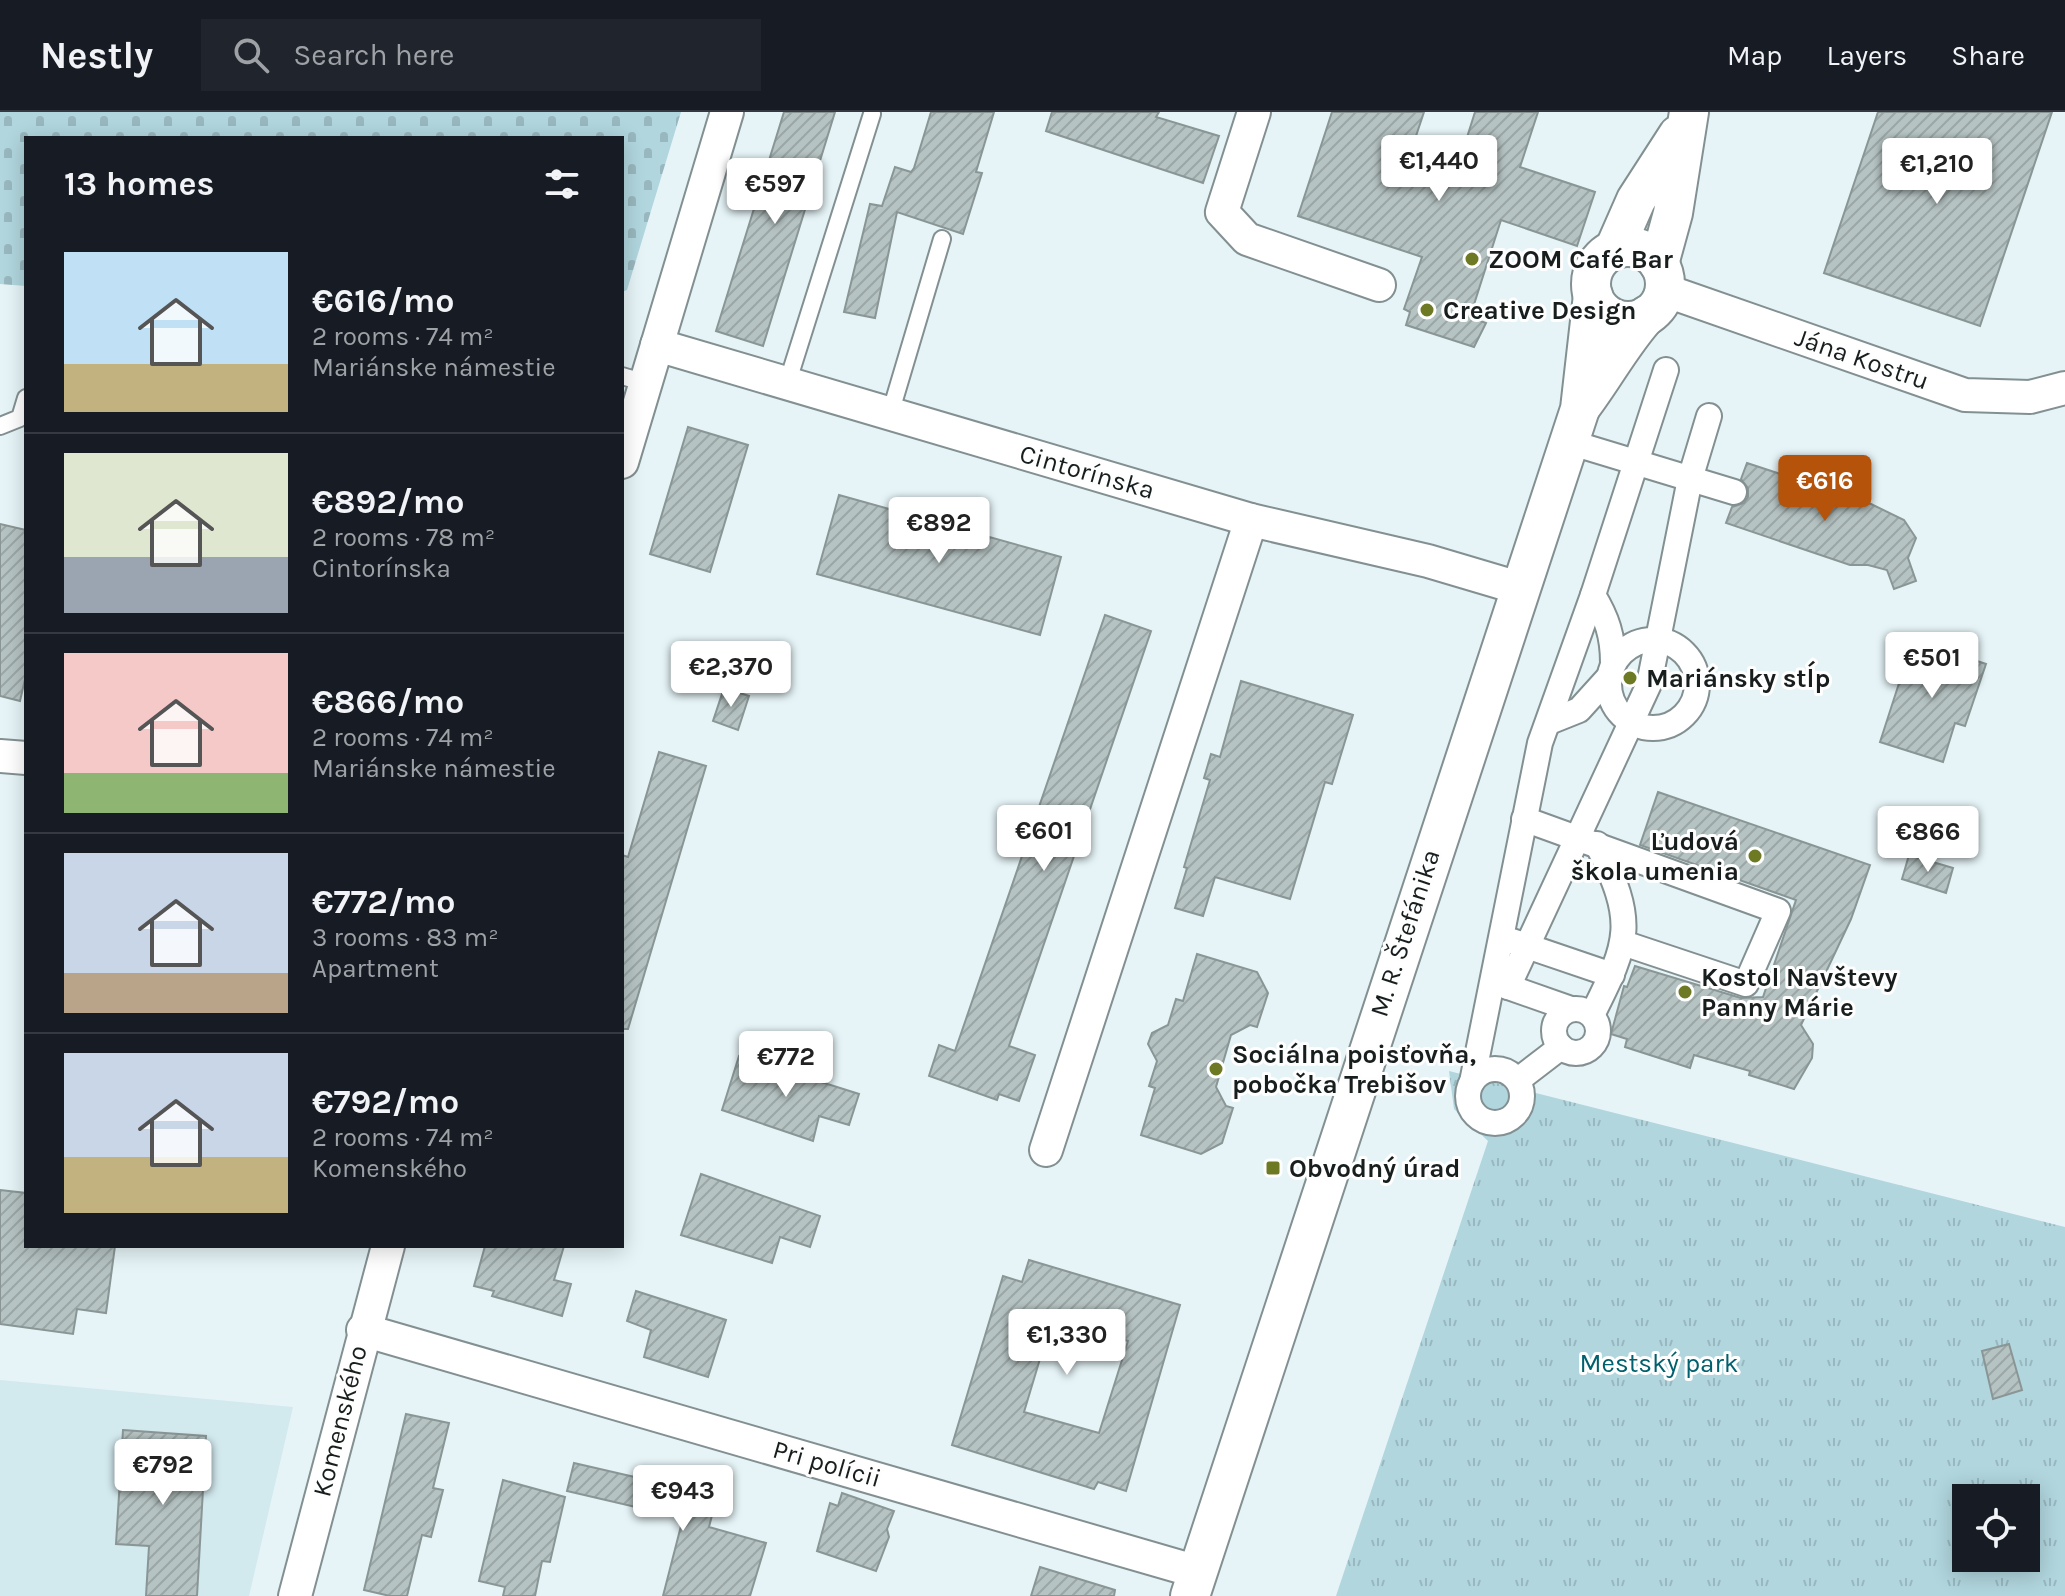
<!DOCTYPE html>
<meta charset="utf-8">
<style>
:root{--surface:#171b24;--page:#20242c;--text:#f1f3f6;--muted:#9ea1a6;--line:#363941;--accent:#b45309}
body{margin:0;font-family:Karla,sans-serif;background:var(--page);color:var(--text);height:100vh;display:flex;flex-direction:column;font-size:30px;white-space:nowrap}
*{box-sizing:border-box;margin:0}
p{font-size:26px;color:var(--muted)}
.icon{flex:none;width:44px;height:44px;fill:none;stroke:currentColor;stroke-width:2;stroke-linecap:round;stroke-linejoin:round}
.map{position:relative;flex:1;overflow:hidden}
.panel{position:absolute;left:24px;top:24px;width:600px;height:1112px;display:flex;flex-direction:column;background:var(--surface);border-radius:0px;box-shadow:0 4px 20px #0003}
.panel>*{flex:none}
.tools{position:absolute;left:1952px;top:1372px;display:grid;gap:16px}
.tools a{display:grid;place-items:center;width:88px;height:88px;border-radius:0px;background:var(--surface);box-shadow:0 4px 20px #0003;font-size:40px}
.price{position:absolute;translate:-50% -68px;padding:0 18px;border-radius:8px;background:#fff;color:#222;font-size:26px;line-height:52px;filter:drop-shadow(0 2px 4px #0008)}
.price::after{content:'';position:absolute;left:50%;top:48px;width:24px;height:18px;margin-left:-12px;background:inherit;clip-path:polygon(0 0,100% 0,50% 100%)}
.price.selected{background:var(--accent);color:#fff}
ul{padding:0;list-style:none}
li{display:flex;align-items:center;gap:24px;height:200px;padding:0 40px}
li+li{border-top:2px solid var(--line)}
li span{display:grid;place-items:center;flex:none;width:224px;height:160px;border-radius:0px;color:#555}
li>.icon{margin-inline-start:auto}
span .icon{width:96px;height:96px;fill:#fffc;stroke-width:1}
li b{font-size:34px}
h2{display:flex;justify-content:space-between;align-items:center;height:96px;padding:0 40px;font-size:34px}
header{display:flex;align-items:center;gap:48px;box-sizing:border-box;height:112px;padding:0 40px;background:var(--surface);border-bottom:2px solid var(--line)}
header strong{font-size:38px}
nav{display:flex;gap:44px;margin-inline-start:auto;font-size:28px}
.search{width:560px;height:72px;background:var(--page);display:flex;align-items:center;gap:20px;box-sizing:border-box;padding:0 28px;border-radius:0px;color:var(--muted);font-size:30px}
.map>svg:first-child{display:block}
.built{fill:#d2e9ee}
.cemetery{fill:url(#cemetery-stones)}
.park{fill:url(#park-tufts);fill-rule:evenodd}
.building{fill:url(#building-hatch);stroke:#899695;stroke-width:2;fill-rule:evenodd}
.lines{fill:none;stroke-linecap:round;stroke-linejoin:round}
.service-casing{stroke:#839092;stroke-width:20}
.pedestrian-casing{stroke:#839092;stroke-width:28}
.minor-casing{stroke:#839092;stroke-width:36}
.tertiary-casing{stroke:#839092;stroke-width:42}
.service{stroke:#fff;stroke-width:16}
.pedestrian{stroke:#fff;stroke-width:24}
.minor{stroke:#fff;stroke-width:32}
.tertiary{stroke:#fff;stroke-width:38}
.poi-dot{fill:#6e7924;stroke:#fefefe;stroke-width:3}
.labels{text-anchor:middle;dominant-baseline:central;stroke-width:6;stroke-linejoin:round;paint-order:stroke}
.poi-label{font-size:26px;font-weight:bold;fill:#181e1e;stroke:#fefefe;text-anchor:start}
.street-label{font-size:26px;fill:#181e1e;stroke:#fefefe}
.park-label{font-size:26px;fill:#00606d;stroke:#fefefe}
</style>
<header>
<strong>Nestly</strong>
<div class="search"><svg class="icon" aria-label="search" viewBox="0 0 24 24"><circle cx="10" cy="10" r="6"/><path d="M15 15l6 6"/></svg>Search here</div>
<nav><a>Map</a><a>Layers</a><a>Share</a></nav>
</header>
<div class="map">
<svg width="2065" height="1484" viewBox="0 0 2065 1484">
<defs>
<pattern id="cemetery-stones" width="16" height="16" patternUnits="userSpaceOnUse" patternTransform="scale(2)"><rect width="16" height="16" fill="#b1d6de"/><path d="M2 7V4a2 2 0 0 1 4 0v3zM10 15v-3a2 2 0 0 1 4 0v3z" fill="#98b7be"/></pattern>
<pattern id="park-tufts" width="24" height="20" patternUnits="userSpaceOnUse" patternTransform="scale(2)"><rect width="24" height="20" fill="#b1d6de"/><path d="M3 7l-1-3M5 7V3M7 7l1-3M15 17l-1-3M17 17v-4M19 17l1-3" fill="none" stroke="#98b7be"/></pattern>
<pattern id="building-hatch" width="6" height="6" patternUnits="userSpaceOnUse" patternTransform="scale(2)"><rect width="6" height="6" fill="#b5c3c2"/><path d="M-1 1l2-2M0 6l6-6M5 7l2-2" fill="none" stroke="#9ba7a6"/></pattern>
</defs>
<rect width="100%" height="100%" fill="#e6f4f7"/>
<polygon class="built" points="0,1268 293,1295 249,1484 0,1484"/>
<polygon class="cemetery" points="0,0 681,0 627,178 622,180 622,26 26,26 26,174 0,172"/>
<path class="park" d="M1449,959l616,156v369h-729l152,-455 -34,-32zM1966,1386h60v60h-60z"/>
<g class="building">
<polygon points="784,0 835,0 763,234 716,219"/>
<polygon points="931,0 994,0 976,60 982,61 963,122 897,100 875,206 844,200 870,92 882,94 895,55 911,60 914,56"/>
<polygon points="1052,0 1159,0 1156,5 1219,24 1203,71 1046,19"/>
<polygon points="1332,0 1424,0 1416,24 1463,38 1475,0 1538,0 1520,55 1595,80 1577,134 1501,108 1470,205 1486,211 1474,235 1406,213 1410,200 1404,197 1422,145 1298,104"/>
<polygon points="1878,0 2052,0 1980,214 1824,161"/>
<polygon points="688,315 748,333 710,460 650,442"/>
<polygon points="1747,351 1871,392 1904,408 1916,426 1908,446 1916,469 1894,477 1887,458 1868,453 1850,453 1726,411 1732,395 1744,391 1748,385 1748,376 1741,367"/>
<polygon points="839,383 1061,445 1040,523 817,462"/>
<polygon points="0,412 26,418 26,563 20,589 0,584"/>
<polygon points="1105,503 1151,519 1009,934 1035,943 1019,989 999,982 997,988 929,964 939,933 955,939"/>
<polygon points="1913,528 1986,552 1965,614 1955,611 1943,650 1880,630"/>
<polygon points="1241,569 1353,603 1332,672 1325,670 1290,787 1215,765 1203,804 1175,796 1187,756 1184,755 1210,668 1204,666 1211,642 1220,645"/>
<polygon points="724,576 749,584 738,618 713,609"/>
<polygon points="659,640 706,654 628,917 622,917 622,743 628,745"/>
<polygon points="1658,680 1870,753 1851,807 1801,913 1813,932 1812,946 1794,977 1749,963 1750,959 1694,943 1690,956 1625,935 1627,927 1611,922 1624,874 1627,875 1635,854 1741,886 1763,885 1796,788 1640,733"/>
<polygon points="1909,743 1953,756 1946,781 1902,767"/>
<polygon points="1197,842 1257,860 1268,881 1257,915 1250,913 1231,923 1216,975 1226,994 1233,996 1222,1031 1201,1042 1141,1023 1155,976 1149,974 1157,949 1148,932 1152,921 1168,913 1176,887 1183,889"/>
<polygon points="739,944 859,982 849,1013 819,1004 813,1029 722,998"/>
<polygon points="701,1062 820,1104 810,1135 780,1125 772,1151 681,1123"/>
<polygon points="0,1078 26,1081 26,1134 115,1134 106,1201 77,1197 73,1222 0,1212"/>
<polygon points="485,1134 564,1134 554,1168 571,1172 562,1204 492,1184 494,1179 474,1174"/>
<path d="M1029,1148l151,45 -54,186 -28,-9 -4,7 -142,-44 51,-169 19,6zM1052,1207l76,22 -29,92 -75,-21z"/>
<polygon points="636,1179 726,1208 708,1265 644,1245 651,1218 627,1209"/>
<polygon points="2009,1232 2022,1278 1993,1287 1982,1239"/>
<polygon points="406,1302 449,1311 433,1376 443,1378 431,1425 422,1423 407,1484 390,1484 364,1478"/>
<polygon points="123,1318 206,1324 197,1484 146,1484 149,1434 116,1432"/>
<polygon points="574,1351 717,1384 709,1415 766,1431 750,1484 663,1484 683,1406 567,1379"/>
<polygon points="503,1368 565,1385 550,1450 542,1449 535,1484 503,1484 505,1475 479,1469"/>
<polygon points="842,1381 894,1399 887,1417 889,1425 876,1459 817,1439 830,1391 838,1394"/>
<polygon points="1040,1455 1115,1478 1114,1484 1031,1484"/>
</g>
<g class="lines">
<g class="service-casing">
<g id="service">
<polyline points="622,264 646,271"/>
<polyline points="787,272 872,2"/>
<polyline points="890,302 942,127"/>
<polyline points="0,314 20,306 26,286"/>
</g>
</g>
<g class="pedestrian-casing">
<g id="pedestrian">
<polyline points="1569,330 1734,380"/>
<path d="M1593,483c14,23 20,41 20,68"/>
<circle cx="1653" cy="572" r="44"/>
<polyline points="1549,610 1579,598 1608,566"/>
<polyline points="1524,707 1778,799 1746,872 1623,831"/>
<polyline points="1512,829 1612,863"/>
<polyline points="1494,870 1571,897"/>
<polyline points="1508,875 1649,572 1690,367 1709,304"/>
<circle cx="1576" cy="919" r="22"/>
<path d="M1592,903c38,-75 44,-93 5,-171"/>
<circle cx="1495" cy="984" r="27"/>
<polyline points="1518,968 1561,935"/>
<polyline points="1472,970 1540,631 1593,483 1666,258"/>
</g>
</g>
<g class="minor-casing">
<g id="minor">
<polyline points="1254,0 1222,100 1247,127 1379,173"/>
<polyline points="1664,178 1965,283 2030,285 2065,276"/>
<polyline points="657,233 1251,408 1428,449 1519,476"/>
<polyline points="622,350 727,0"/>
<polyline points="0,644 26,646"/>
<polyline points="1046,1038 1251,408"/>
<polyline points="363,1218 1198,1460"/>
<polyline points="295,1484 388,1134"/>
</g>
</g>
<g class="tertiary-casing">
<g id="tertiary">
<circle cx="1628" cy="172" r="37"/>
<polyline points="1614,138 1636,88 1678,23"/>
<polyline points="1659,152 1673,101 1689,0"/>
<path d="M1581,295c23,-30 41,-65 66,-92"/>
<polyline points="1190,1484 1580,297 1593,183"/>
</g>
</g>
<use href="#service" class="service"/>
<use href="#pedestrian" class="pedestrian"/>
<use href="#minor" class="minor"/>
<use href="#tertiary" class="tertiary"/>
</g>
<g class="poi-dot">
<circle cx="1472" cy="147" r="8"/>
<circle cx="1427" cy="198" r="8"/>
<circle cx="1630" cy="566" r="8"/>
<circle cx="1755" cy="744" r="8"/>
<circle cx="1685" cy="880" r="8"/>
<circle cx="1216" cy="957" r="8"/>
<rect x="1265" y="1048" width="16" height="16" rx="4"/>
</g>
<g class="labels">
<g class="poi-label">
<text x="1488" y="147">ZOOM Café Bar</text>
<text x="1443" y="198">Creative Design</text>
<text x="1646" y="566">Mariánsky stĺp</text>
<text x="1739" y="729" text-anchor="end">Ľudová<tspan x="1739" dy="30">škola umenia</tspan></text>
<text x="1701" y="865">Kostol Navštevy<tspan x="1701" dy="30">Panny Márie</tspan></text>
<text x="1232" y="942">Sociálna poisťovňa,<tspan x="1232" dy="30">pobočka Trebišov</tspan></text>
<text x="1289" y="1056">Obvodný úrad</text>
</g>
<g class="street-label">
<text transform="translate(1862 247) rotate(19)">Jána Kostru</text>
<text transform="translate(1087 360) rotate(16)">Cintorínska</text>
<text transform="translate(1405 821) rotate(-72)">M. R. Štefánika</text>
<text transform="translate(340 1309) rotate(-76)">Komenského</text>
<text transform="translate(827 1352) rotate(16)">Pri polícii</text>
</g>
<g class="park-label">
<text x="1659" y="1251">Mestský park</text>
</g>
</g>
</svg>
<div class="tools">
<a><svg class="icon" aria-label="locate" viewBox="0 0 24 24"><circle cx="12" cy="12" r="6"/><path d="M12 2v4M12 18v4M2 12h4M18 12h4"/></svg></a>
</div>
<b class="price" style="left:1439px;top:91px">€1,440</b>
<b class="price" style="left:1937px;top:94px">€1,210</b>
<b class="price" style="left:775px;top:114px">€597</b>
<b class="price selected" style="left:1825px;top:411px">€616</b>
<b class="price" style="left:939px;top:453px">€892</b>
<b class="price" style="left:1932px;top:588px">€501</b>
<b class="price" style="left:731px;top:597px">€2,370</b>
<b class="price" style="left:1044px;top:761px">€601</b>
<b class="price" style="left:1928px;top:762px">€866</b>
<b class="price" style="left:786px;top:987px">€772</b>
<b class="price" style="left:1067px;top:1265px">€1,330</b>
<b class="price" style="left:163px;top:1395px">€792</b>
<b class="price" style="left:683px;top:1421px">€943</b>
<section class="panel">
<h2>13 homes<svg class="icon" aria-label="filters" viewBox="0 0 24 24"><path d="M4 7h16M4 17h16"/><circle cx="9" cy="7" r="2"/><circle cx="15" cy="17" r="2"/></svg></h2>
<ul>
<li><span style="background:linear-gradient(#bfe0f5 70%,#c2b280 0)"><svg class="icon" aria-label="home" viewBox="0 0 24 24"><path d="M3 11l9-7 9 7M6 9v11h12V9"/></svg></span><div><b>€616/mo</b><p>2 rooms · 74 m²</p><p>Mariánske námestie</p></div></li>
<li><span style="background:linear-gradient(#dfe7d0 65%,#9aa5b1 0)"><svg class="icon" aria-label="home" viewBox="0 0 24 24"><path d="M3 11l9-7 9 7M6 9v11h12V9"/></svg></span><div><b>€892/mo</b><p>2 rooms · 78 m²</p><p>Cintorínska</p></div></li>
<li><span style="background:linear-gradient(#f6c9c9 75%,#8fb573 0)"><svg class="icon" aria-label="home" viewBox="0 0 24 24"><path d="M3 11l9-7 9 7M6 9v11h12V9"/></svg></span><div><b>€866/mo</b><p>2 rooms · 74 m²</p><p>Mariánske námestie</p></div></li>
<li><span style="background:linear-gradient(#c9d6e8 75%,#b9a48a 0)"><svg class="icon" aria-label="home" viewBox="0 0 24 24"><path d="M3 11l9-7 9 7M6 9v11h12V9"/></svg></span><div><b>€772/mo</b><p>3 rooms · 83 m²</p><p>Apartment</p></div></li>
<li><span style="background:linear-gradient(#c9d6e8 65%,#c2b280 0)"><svg class="icon" aria-label="home" viewBox="0 0 24 24"><path d="M3 11l9-7 9 7M6 9v11h12V9"/></svg></span><div><b>€792/mo</b><p>2 rooms · 74 m²</p><p>Komenského</p></div></li>
</ul>
</section>
</div>
